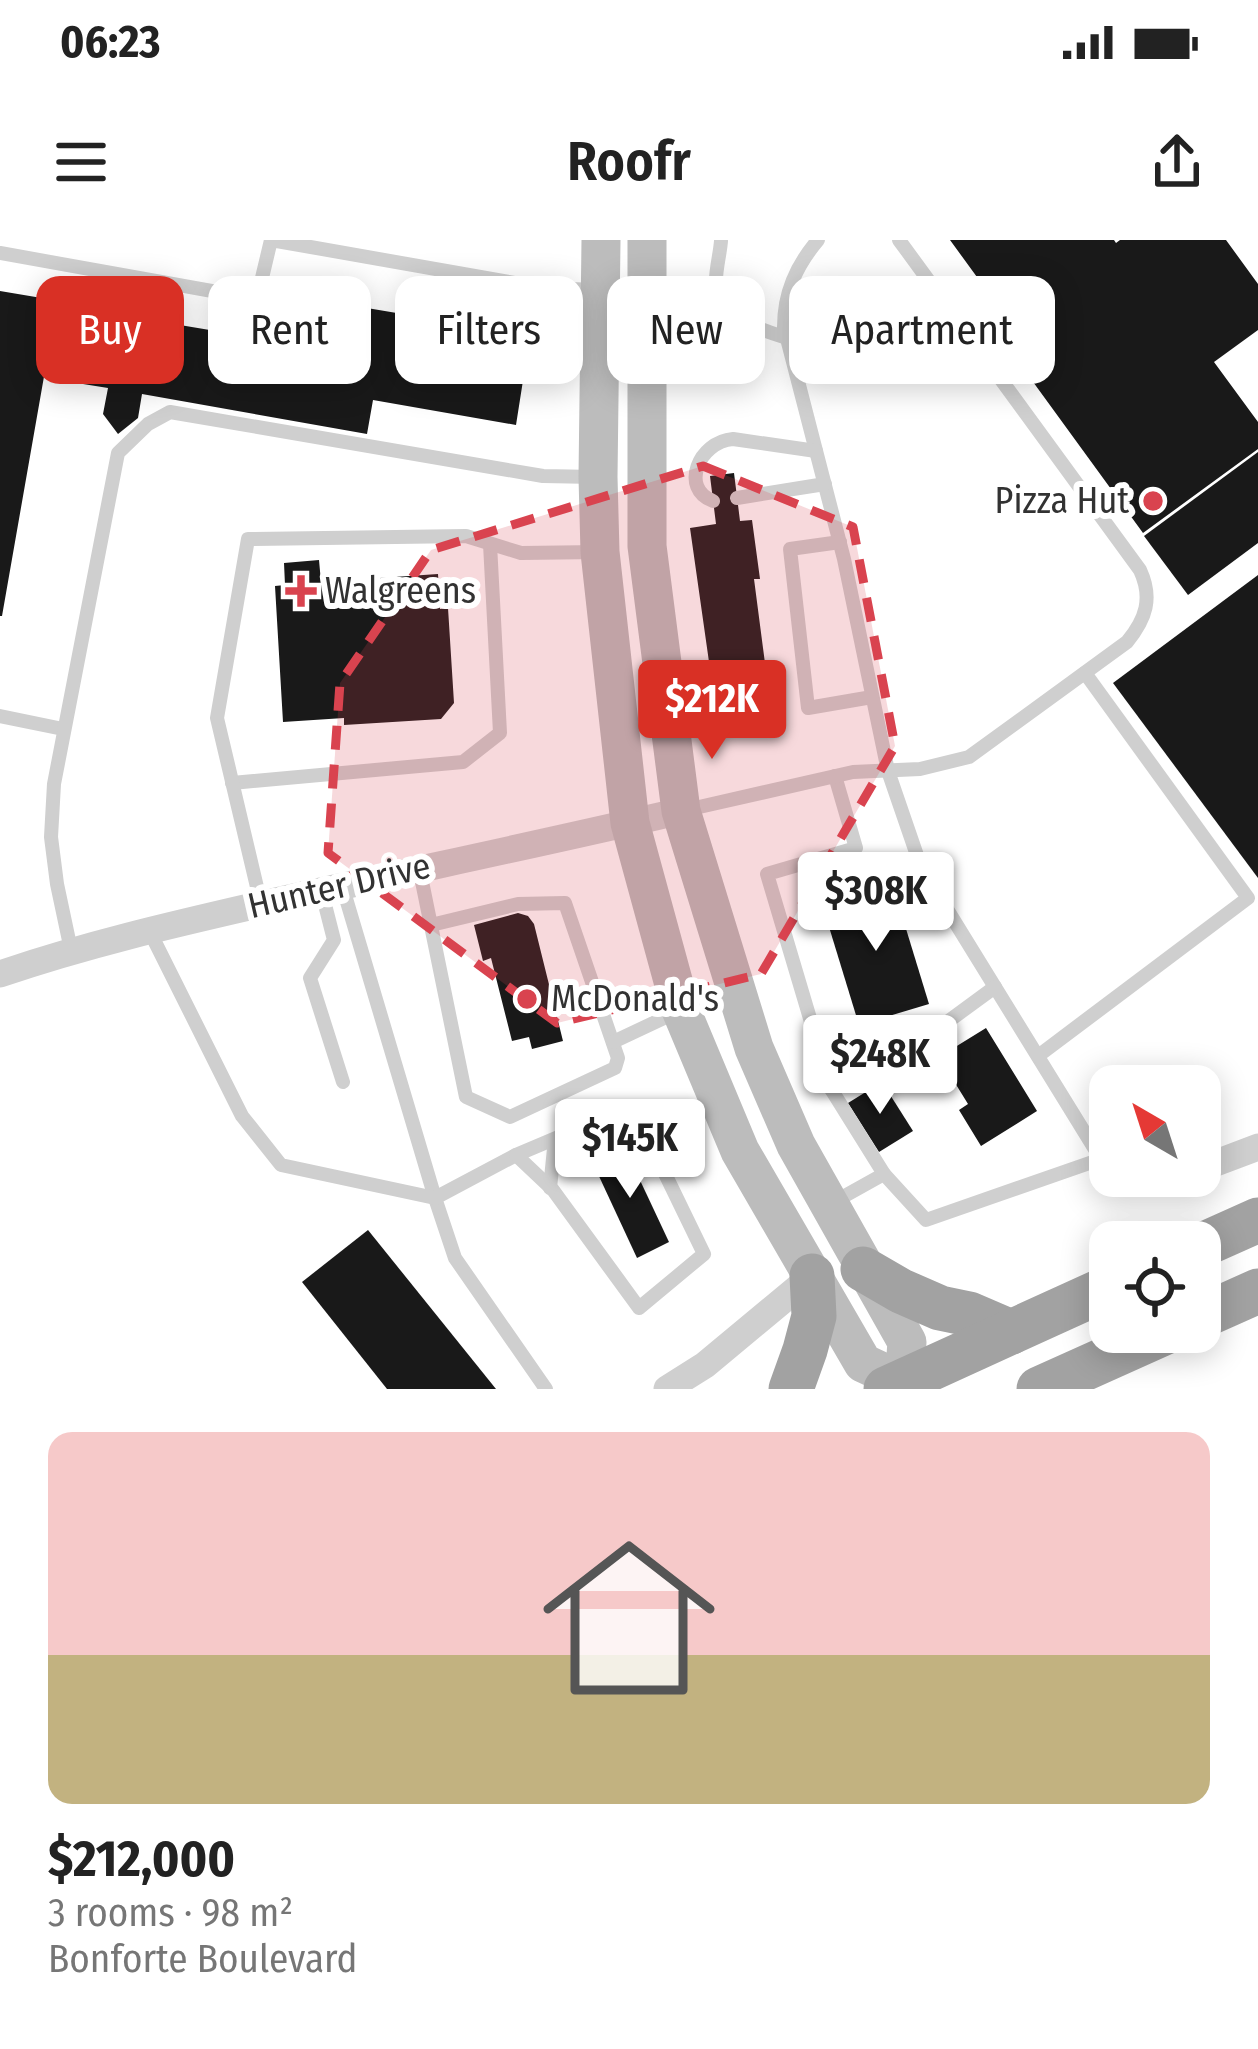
<!DOCTYPE html>
<meta charset="utf-8">
<style>
:root{--surface:#fff;--page:#f2f2f2;--text:#222;--muted:#767676;--accent:#d93025}
body{margin:0;font-family:"Fira Sans Condensed",sans-serif;background:var(--page);color:var(--text);height:100vh;display:flex;flex-direction:column;font-size:45px;white-space:nowrap}
*{box-sizing:border-box;margin:0}
p{font-size:39px;color:var(--muted)}
.icon{flex:none;width:66px;height:66px;fill:none;stroke:currentColor;stroke-width:2;stroke-linecap:round;stroke-linejoin:round}
.map{position:relative;height:1149px;overflow:hidden}
.side{display:flex;flex-direction:column;background:var(--surface);flex:1}
.side>*{flex:none}
.banner{position:absolute;left:36px;top:36px;width:1188px;height:108px;display:flex;gap:24px}
.needle{width:78px;rotate:321deg}
.fabs{position:absolute;left:1089px;top:825px;display:grid;gap:24px}
.fabs a{display:grid;place-items:center;width:132px;height:132px;border-radius:24px;background:var(--surface);box-shadow:0 6px 30px #0003;font-size:60px}
.price{position:absolute;translate:-50% -102px;padding:0 27px;border-radius:12px;background:#fff;color:#222;font-size:39px;line-height:78px;filter:drop-shadow(0 3px 6px #0008)}
.price::after{content:'';position:absolute;left:50%;top:72px;width:36px;height:27px;margin-left:-18px;background:inherit;clip-path:polygon(0 0,100% 0,50% 100%)}
.price.active{background:var(--accent);color:#fff}
ul{padding:0;list-style:none}
li{display:grid;align-content:center;gap:24px;height:636px;padding:0 48px}
li span{display:grid;place-items:center;height:372px;border-radius:24px;color:#555}
li>.icon{margin-inline-start:auto}
span .icon{width:216px;height:216px;fill:#fffc;stroke-width:1}
li b{font-size:51px}
.tag{padding:0 42px;border-radius:24px;background:var(--surface);box-shadow:0 6px 30px #0003;font-size:42px;line-height:108px}
.tag.active{background:var(--accent);color:#fff}
.status{display:flex;justify-content:space-between;align-items:center;height:84px;padding:0 60px;background:var(--surface);direction:ltr}
.status svg{height:33px;fill:currentColor}
header{display:flex;justify-content:space-between;align-items:center;height:156px;padding:0 48px;background:var(--surface);font-size:54px;font-weight:600}
.map>svg:first-child{display:block}
.building{fill:#191919}
.lines{fill:none;stroke-linecap:round;stroke-linejoin:round}
.service{stroke:#cfcfcf;stroke-width:14}
.minor{stroke:#cfcfcf;stroke-width:27}
.secondary{stroke:#bcbcbc;stroke-width:39}
.trunk{stroke:#a2a2a2;stroke-width:45}
.marked{fill:#d9434f;fill-opacity:0.2;stroke:#d9434f;stroke-width:9;stroke-dasharray:24 15;stroke-linejoin:round}
.poi-dot{fill:#d9434f;stroke:#fff;stroke-width:4.5}
.labels{text-anchor:middle;dominant-baseline:central;stroke-width:12;stroke-linejoin:round;paint-order:stroke}
.poi-label{font-size:36px;fill:#323232;stroke:#fff;text-anchor:start}
.street-label{font-size:36px;fill:#323232;stroke:#fff}
</style>
<div class="status"><b>06:23</b><svg viewBox="0 0 49 12"><path d="M0 12V9h3v3zM5 12V6h3v6zM10 12V3h3v9zM15 12V0h3v12zM26 1h20v11H26zM47 4h2v5h-2z"/></svg></div>
<header><svg class="icon" aria-label="menu" viewBox="0 0 24 24"><path d="M4 6h16M4 12h16M4 18h16"/></svg>Roofr<svg class="icon" aria-label="share" viewBox="0 0 24 24"><path d="M12 15V3M7 8l5-5 5 5M5 13v7h14v-7"/></svg></header>
<div class="map">
<svg width="1258" height="1149" viewBox="0 0 1258 1149">
<rect width="100%" height="100%" fill="#fff"/>
<g class="building">
<polygon points="950,0 1114,0 1116,3 1120,0 1226,0 1258,44 1258,90 1214,122 1258,182 1258,209 1143,293 1004,102 1012,95 1004,84 1009,81"/>
<polygon points="0,51 101,68 96,97 109,99 110,96 146,103 150,80 342,112 345,93 355,95 361,67 456,83 461,56 491,62 486,88 530,96 516,185 373,160 367,194 142,154 138,178 118,194 103,174 108,148 83,144 88,115 49,108 2,376 0,376"/>
<polygon points="1258,212 1258,303 1188,355 1144,296"/>
<polygon points="734,233 740,281 752,280 760,339 754,339 766,431 755,432 756,442 721,446 719,436 711,436 690,288 716,284 710,236"/>
<polygon points="319,320 321,342 438,334 440,369 448,368 454,463 441,479 344,485 344,478 283,482 275,346 285,345 284,323"/>
<polygon points="1258,335 1258,638 1113,443"/>
<polygon points="892,643 929,764 859,785 822,664"/>
<polygon points="518,673 528,676 534,684 563,801 532,809 529,797 512,801 491,718 483,721 474,685"/>
<polygon points="986,788 1037,871 981,906 959,870 968,864 939,817"/>
<polygon points="882,842 913,891 879,912 848,863"/>
<polygon points="623,904 669,1002 637,1018 591,919"/>
<polygon points="368,990 496,1149 387,1149 302,1042"/>
</g>
<g class="lines">
<g class="service">
<path d="M818,0c-22,26 -34,53 -34,87l60,232 44,212 33,96 180,292 9,10"/>
<path d="M721,1c-1,13 -5,27 -5,39 1,38 42,49 71,58"/>
<polyline points="0,13 257,59 271,0 543,48 597,50"/>
<polyline points="737,258 825,244"/>
<path d="M713,261c-33,-12 -15,-59 20,-62l83,12"/>
<polyline points="840,302 790,309 808,468 872,457"/>
<polyline points="0,476 63,489"/>
<polyline points="835,536 856,608 767,634 831,849 884,934"/>
<polyline points="232,543 463,522 500,493 490,304"/>
<path d="M686,570l167,-38 67,-3 49,-12 158,-115c19,-23 26,-44 13,-72l-241,-330"/>
<polyline points="419,627 466,857 510,877 615,828 618,818 565,663 518,664 431,685"/>
<polyline points="342,645 435,958 455,1018 546,1149"/>
<polyline points="321,649 334,700 310,738 343,842"/>
<polyline points="261,664 217,478 248,299 466,296 521,313 599,312"/>
<polyline points="149,690 242,876 281,925 435,958 516,915"/>
<polyline points="71,710 57,644 51,597 54,544 118,213 148,184 170,172 543,236 595,237"/>
<polyline points="613,802 679,771"/>
<polyline points="1038,816 1248,658 1085,433"/>
<polyline points="831,849 935,791 995,747"/>
<polyline points="639,880 704,1014 639,1068 553,950 516,915 613,874 639,880 675,880 713,861"/>
<polyline points="1120,936 1135,944 1166,936"/>
<polyline points="550,948 555,899"/>
<polyline points="832,963 884,934 926,980 1101,919"/>
</g>
<g class="minor">
<path d="M0,734c85,-29 171,-49 258,-69 141,-32 282,-61 423,-94"/>
<polyline points="1208,926 1258,907"/>
<polyline points="667,1149 705,1125 812,1036"/>
</g>
<g class="secondary">
<polyline points="601,0 598,237 600,312 630,583 681,770 740,911 863,1123 904,1142 910,1149"/>
<polyline points="647,0 647,306 681,571 754,808 796,905 907,1102 904,1142"/>
</g>
<g class="trunk">
<polyline points="1200,1006 1258,980"/>
<polyline points="863,1029 901,1051 940,1068 969,1074 1011,1092"/>
<polyline points="1200,1077 1258,1051"/>
<polyline points="791,1149 805,1110 814,1076 812,1036"/>
<polyline points="886,1149 1110,1047"/>
<polyline points="1039,1149 1166,1092"/>
</g>
</g>
<path class="marked" d="M703,226l150,61 42,219 -134,228 -204,49 -229,-170 12,-170 91,-133z"/>
<g class="poi-dot">
<circle cx="1153" cy="261" r="12"/>
<path d="M295 333h12v12h12v12h-12v12h-12v-12h-12v-12h12z"/>
<circle cx="527" cy="759" r="12"/>
</g>
<g class="labels">
<g class="poi-label">
<text x="1129" y="261" text-anchor="end">Pizza Hut</text>
<text x="325" y="351">Walgreens</text>
<text x="551" y="759">McDonald's</text>
</g>
<g class="street-label">
<text transform="translate(339 646) rotate(-13)">Hunter Drive</text>
</g>
</g>
</svg>
<div class="fabs">
<a><svg class="needle" viewBox="-14 -14 28 28"><path d="M0-13l5 13h-10z" fill="#e53935"/><path d="M0 13l5-13h-10z" fill="#767676"/></svg></a>
<a><svg class="icon" aria-label="locate" viewBox="0 0 24 24"><circle cx="12" cy="12" r="6"/><path d="M12 2v4M12 18v4M2 12h4M18 12h4"/></svg></a>
</div>
<b class="price active" style="left:712px;top:522px">$212K</b>
<b class="price" style="left:876px;top:714px">$308K</b>
<b class="price" style="left:880px;top:877px">$248K</b>
<b class="price" style="left:630px;top:961px">$145K</b>
<div class="banner">
<a class="tag active">Buy</a>
<a class="tag">Rent</a>
<a class="tag">Filters</a>
<a class="tag">New</a>
<a class="tag">Apartment</a>
</div>
</div>
<section class="side">
<ul>
<li><span style="background:linear-gradient(#f6c9c9 60%,#c2b280 0)"><svg class="icon" aria-label="home" viewBox="0 0 24 24"><path d="M3 11l9-7 9 7M6 9v11h12V9"/></svg></span><div><b>$212,000</b><p>3 rooms · 98 m²</p><p>Bonforte Boulevard</p></div></li>
</ul>
</section>
